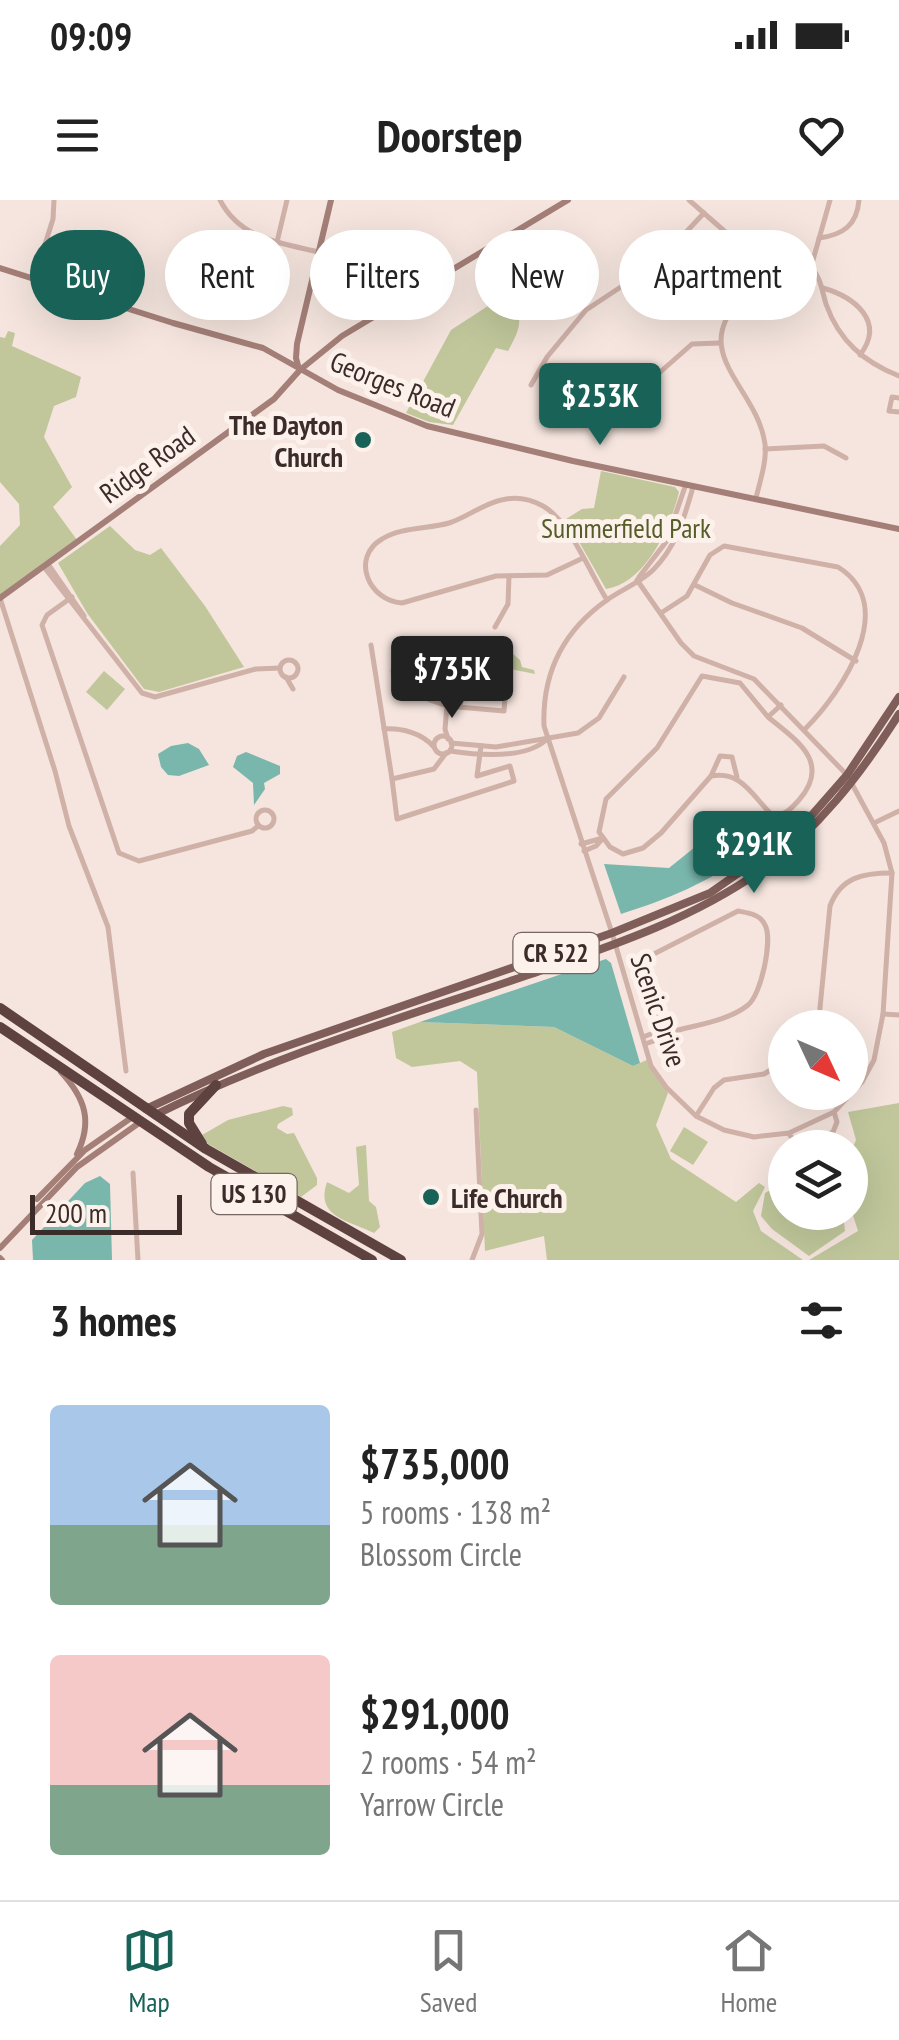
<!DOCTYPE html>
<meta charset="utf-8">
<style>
:root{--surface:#fff;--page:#f2f2f2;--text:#222;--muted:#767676;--line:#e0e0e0;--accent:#196257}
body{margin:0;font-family:"PT Sans Narrow",sans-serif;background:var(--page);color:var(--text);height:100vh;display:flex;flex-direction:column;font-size:38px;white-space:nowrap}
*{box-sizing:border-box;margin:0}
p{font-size:32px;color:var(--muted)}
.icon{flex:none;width:55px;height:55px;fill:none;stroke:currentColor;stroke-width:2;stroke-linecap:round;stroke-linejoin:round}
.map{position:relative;height:1060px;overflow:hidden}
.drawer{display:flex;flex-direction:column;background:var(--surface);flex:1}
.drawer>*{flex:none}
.top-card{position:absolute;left:30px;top:30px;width:840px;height:90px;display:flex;gap:20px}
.needle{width:65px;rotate:134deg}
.buttons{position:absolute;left:768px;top:810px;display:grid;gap:20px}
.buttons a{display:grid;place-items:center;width:100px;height:100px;border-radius:50%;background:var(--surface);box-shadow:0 10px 40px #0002;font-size:50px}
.scale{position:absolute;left:30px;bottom:25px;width:152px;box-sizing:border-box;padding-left:10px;border:5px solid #3b2b29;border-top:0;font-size:28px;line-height:35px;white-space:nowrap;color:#3b2b29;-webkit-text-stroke:8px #fcf1eb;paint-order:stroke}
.price{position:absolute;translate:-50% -85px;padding:0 22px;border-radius:10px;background:var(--accent);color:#fff;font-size:32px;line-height:65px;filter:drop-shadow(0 2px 5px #0008)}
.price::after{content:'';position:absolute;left:50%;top:60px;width:30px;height:22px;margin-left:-15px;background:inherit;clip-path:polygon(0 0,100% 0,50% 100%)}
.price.current{background:#222;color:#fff}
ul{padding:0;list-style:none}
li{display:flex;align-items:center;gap:30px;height:250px;padding:0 50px}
li span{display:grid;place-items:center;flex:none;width:280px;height:200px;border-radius:10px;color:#555}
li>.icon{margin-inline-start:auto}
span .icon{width:120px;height:120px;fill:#fffc;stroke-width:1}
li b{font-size:42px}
h2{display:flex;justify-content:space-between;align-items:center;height:120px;padding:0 50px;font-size:42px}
.tag{padding:0 35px;border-radius:45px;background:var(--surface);box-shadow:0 10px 40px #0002;font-size:35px;line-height:90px}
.tag.current{background:var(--accent);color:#fff}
.status{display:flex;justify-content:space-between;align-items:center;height:70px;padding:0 50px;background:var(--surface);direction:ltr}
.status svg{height:28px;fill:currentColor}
header{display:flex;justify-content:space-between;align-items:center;height:130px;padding:0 50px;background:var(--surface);font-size:45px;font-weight:800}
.tabs{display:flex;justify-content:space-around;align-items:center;height:140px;border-top:2px solid var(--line);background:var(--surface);font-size:28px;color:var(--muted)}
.tabs a{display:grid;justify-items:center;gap:5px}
.tabs .current{color:var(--accent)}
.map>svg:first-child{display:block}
.green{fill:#c1c79b}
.water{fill:#79b6ac}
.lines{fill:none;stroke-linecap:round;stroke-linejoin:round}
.street{stroke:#cfb1a8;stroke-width:5}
.secondary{stroke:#a47f78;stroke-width:6}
.primary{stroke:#7f5d58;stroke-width:8}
.highway{stroke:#5d423f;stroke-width:10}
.poi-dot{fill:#196257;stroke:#fcf1eb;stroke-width:4}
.labels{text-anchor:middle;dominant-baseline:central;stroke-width:10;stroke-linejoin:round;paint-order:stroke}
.shield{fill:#fcf1eb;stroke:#756663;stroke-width:2.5}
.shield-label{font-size:25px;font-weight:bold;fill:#3b2b29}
.street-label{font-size:28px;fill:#3b2b29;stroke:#fcf1eb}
.poi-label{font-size:28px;font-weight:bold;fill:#3b2b29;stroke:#fcf1eb;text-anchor:end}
.park-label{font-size:28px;fill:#555d29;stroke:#fcf1eb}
</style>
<div class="status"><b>09:09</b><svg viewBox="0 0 49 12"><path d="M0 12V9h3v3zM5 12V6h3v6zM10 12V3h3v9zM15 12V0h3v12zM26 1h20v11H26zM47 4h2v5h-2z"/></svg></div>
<header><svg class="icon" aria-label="menu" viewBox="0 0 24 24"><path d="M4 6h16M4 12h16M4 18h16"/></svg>Doorstep<svg class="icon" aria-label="heart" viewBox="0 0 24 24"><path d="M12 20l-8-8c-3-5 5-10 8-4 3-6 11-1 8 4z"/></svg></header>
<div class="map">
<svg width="899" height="1060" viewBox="0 0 899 1060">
<rect width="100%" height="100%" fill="#f5e5de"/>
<g class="green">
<path d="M508,93c17,23 13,35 0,58l-12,-3 -43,77 -24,-3 -23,-9 45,-83z"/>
<polygon points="8,131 15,133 12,146 81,177 76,197 54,206 44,237 72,287 53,307 77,340 0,395 0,346 20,325 19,304 0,282 0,137 5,138"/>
<path d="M601,271l74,16 4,5c-8,34 -33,91 -73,97l-40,-70 16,-10 12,-1z"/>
<polygon points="110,326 135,350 150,355 161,348 205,406 244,467 159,492 144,489 87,413 58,363"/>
<polygon points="462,437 479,440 471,450 471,455 480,460 499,453 508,459 513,454 520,460 522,467 534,470 535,474 460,459 457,443"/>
<polygon points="104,471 125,489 107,510 86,492"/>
<polygon points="420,822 554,827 633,866 649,859 668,893 656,925 671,959 736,1002 759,983 765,987 753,1011 761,1031 803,1060 547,1060 544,1036 485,1051 477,872 460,861 412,867 396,858 392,832"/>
<polygon points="899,903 899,1060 809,1060 858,1031 850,1006 850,954 856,940 848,912"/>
<polygon points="283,906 292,908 293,915 278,924 277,928 287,934 294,933 317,978 317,985 301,997 208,944 202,935 228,920"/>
<polygon points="684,927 708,942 693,965 670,951"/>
<path d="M366,945l3,56 7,6 4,20 -6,6c-26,-13 -59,-16 -47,-51l22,11 10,-8 -3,-38z"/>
<polygon points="785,982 785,1012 843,1013 845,1031 809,1056 772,1029 761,1016 765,993"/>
</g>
<g class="water">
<polygon points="188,543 199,549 209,565 179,576 168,575 161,567 158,554 171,546"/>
<polygon points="246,552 280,566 280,574 264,583 265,589 254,605 253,583 233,567 237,556"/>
<path d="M725,623l22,30c-36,29 -82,47 -126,61l-17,-50 65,4z"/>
<polygon points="606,759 611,763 640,863 633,866 554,827 420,822"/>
<polygon points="100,976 110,984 112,1060 33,1060 32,1040 85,983"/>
</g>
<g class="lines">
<g class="street">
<path d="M220,0c20,39 60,43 99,52"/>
<polyline points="689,0 738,43"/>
<path d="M830,0l-19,67c10,11 11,24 15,37 13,37 38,58 73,72"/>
<path d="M819,38c24,-3 38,-13 40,-38"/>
<polyline points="277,42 287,0"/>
<polyline points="34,79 53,19 54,0"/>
<path d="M823,88c31,9 63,33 37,67"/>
<polyline points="531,185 547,157 586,110 657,63 704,13"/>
<polyline points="899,198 892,197 889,211 899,212"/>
<polyline points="646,215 654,179 658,174 692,144 720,143"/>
<polyline points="765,249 824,246 846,258"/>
<path d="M693,287c-9,31 -16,59 -40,83 -12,12 -32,20 -46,30 -44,31 -65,72 -63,126l68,207 39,133 15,21 30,29 28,14 30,7 35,-4 45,-21 28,-30 12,-22 9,-46 9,-141 -8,-30 -32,-59"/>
<path d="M756,298c4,-17 11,-37 9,-54 -8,-58 -79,-91 -22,-147 26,-25 33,-28 68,-30"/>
<path d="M581,359l-34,16 -51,1 -94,27c-33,-2 -52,-45 -20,-64 19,-12 46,-10 67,-16 19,-6 36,-21 57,-24 12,-2 26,1 37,7 26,14 47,67 64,94"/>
<polyline points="48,364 84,416"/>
<polyline points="44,367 142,493 155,497 256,469 280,468"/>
<polyline points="639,377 666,342 686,284"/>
<polyline points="637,380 681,443 694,456 754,479 846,574"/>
<polyline points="695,385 732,403 802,428 856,461"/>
<polyline points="72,397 47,415 42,425 119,653 139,661 252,631 258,626"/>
<polyline points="0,398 55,571 69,626 108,727 126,871"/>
<path d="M661,413l26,-17 23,-41 14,-9 114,21c61,38 6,123 -33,162"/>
<polyline points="495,427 508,404 509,376"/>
<polyline points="371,445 392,579"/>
<circle cx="289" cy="469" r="9"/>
<polygon points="424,465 431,500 395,488 393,470"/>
<polyline points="286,477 293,489"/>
<polyline points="430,500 447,506 445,529 448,539"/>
<polyline points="447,506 504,511 505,498 463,492 460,506"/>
<path d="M768,517l-28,-34 -38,-7 -45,72 -51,51 -7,33 11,15 13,7 20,-6 18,-15 50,-57c31,-6 42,21 62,40 12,-1 18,-7 26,-16 33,-38 -3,-60 -31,-83l13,-12"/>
<path d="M384,529c18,-1 38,4 50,18"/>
<circle cx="443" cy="545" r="9"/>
<polyline points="451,543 496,547 578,533 599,518 624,477"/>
<path d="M450,551c27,4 74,9 96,-11"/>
<polyline points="446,553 434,569 392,579 397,619 514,581 510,566 477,576 481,546"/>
<polyline points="711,576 720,556 732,557 737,577"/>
<circle cx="265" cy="619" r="9"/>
<polyline points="874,623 899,611"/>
<polyline points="581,644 603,638 596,646 584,651"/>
<polyline points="883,814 899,815"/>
<path d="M818,828l12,-122c11,-29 33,-33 62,-33"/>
<path d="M643,837l18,-7 7,3c25,-8 59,-11 80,-28 13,-10 25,-65 17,-80 -5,-11 -17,-12 -27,-14l-92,47c-11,26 9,51 22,75"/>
<polyline points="645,844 665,837 668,833"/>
<polyline points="696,916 714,888 724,880 764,874 785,861"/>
<polyline points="789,934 799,947 833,932 837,922 834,912"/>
<polyline points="133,973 138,1060"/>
<polyline points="472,1060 482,1034 476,910"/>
</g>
<g class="secondary">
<polyline points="0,68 173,123 263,148 338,190 427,226 573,261 899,329"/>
<polyline points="299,169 296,158 297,144 331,0"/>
<polyline points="0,398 274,199 300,170 342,136 568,0"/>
<path d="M61,872c24,26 32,49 16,82"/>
<polyline points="37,999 85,950 131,918"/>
<polyline points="0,1048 77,967 139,923"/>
<polyline points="0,1058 2,1060"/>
</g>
<g class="primary">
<polyline points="146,909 264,854 612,733 710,693 777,646 812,615 847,575 899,497"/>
<path d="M155,915c120,-60 250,-98 376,-141 80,-28 159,-54 228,-102 59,-42 102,-98 140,-158"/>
</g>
<g class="highway">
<polyline points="0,808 206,949 401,1060"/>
<polyline points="0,827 209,967 372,1060"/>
<polyline points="202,944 189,923 189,914 216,885"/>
</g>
</g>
<g class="poi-dot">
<circle cx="363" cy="240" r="10"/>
<circle cx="431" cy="997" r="10"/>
</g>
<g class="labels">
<g class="shield">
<rect x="513.5" y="733" width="85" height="40" rx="8"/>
<rect x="211.5" y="974" width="85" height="40" rx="8"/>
</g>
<g class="shield-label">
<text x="556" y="753">CR 522</text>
<text x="254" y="994">US 130</text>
</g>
<g class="street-label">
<text transform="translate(393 184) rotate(22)">Georges Road</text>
<text transform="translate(147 264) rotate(-36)">Ridge Road</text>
<text transform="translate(659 810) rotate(71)">Scenic Drive</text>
</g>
<g class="poi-label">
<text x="343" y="224">The Dayton<tspan x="343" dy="32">Church</tspan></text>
<text x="451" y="997" text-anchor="start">Life Church</text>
</g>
<g class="park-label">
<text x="626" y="327">Summerfield Park</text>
</g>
</g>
</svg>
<div class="buttons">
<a><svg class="needle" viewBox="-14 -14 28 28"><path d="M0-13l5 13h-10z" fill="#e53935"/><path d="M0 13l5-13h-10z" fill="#767676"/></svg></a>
<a><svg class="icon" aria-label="layers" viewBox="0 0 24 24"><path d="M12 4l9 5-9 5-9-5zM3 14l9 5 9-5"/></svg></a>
</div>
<div class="scale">200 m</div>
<b class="price" style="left:600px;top:248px">$253K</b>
<b class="price current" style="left:452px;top:521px">$735K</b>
<b class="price" style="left:754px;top:696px">$291K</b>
<div class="top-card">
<a class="tag current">Buy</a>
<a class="tag">Rent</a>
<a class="tag">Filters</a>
<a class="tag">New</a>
<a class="tag">Apartment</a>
</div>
</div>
<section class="drawer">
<h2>3 homes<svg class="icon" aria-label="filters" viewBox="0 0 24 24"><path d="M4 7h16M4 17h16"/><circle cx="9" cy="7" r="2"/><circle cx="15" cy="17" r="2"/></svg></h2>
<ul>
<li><span style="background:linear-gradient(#a9c7e8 60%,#7fa58c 0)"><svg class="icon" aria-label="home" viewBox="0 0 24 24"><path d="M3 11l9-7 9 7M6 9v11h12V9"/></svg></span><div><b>$735,000</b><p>5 rooms · 138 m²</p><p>Blossom Circle</p></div></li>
<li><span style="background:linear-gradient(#f6c9c9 65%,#7fa58c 0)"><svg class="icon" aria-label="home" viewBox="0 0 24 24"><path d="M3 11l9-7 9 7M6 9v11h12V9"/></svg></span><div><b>$291,000</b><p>2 rooms · 54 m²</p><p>Yarrow Circle</p></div></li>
</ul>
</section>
<nav class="tabs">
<a class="current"><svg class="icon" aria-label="map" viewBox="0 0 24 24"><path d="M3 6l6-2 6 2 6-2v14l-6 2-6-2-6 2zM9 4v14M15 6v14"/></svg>Map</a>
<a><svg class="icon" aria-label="saved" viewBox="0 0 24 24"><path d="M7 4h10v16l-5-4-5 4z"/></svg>Saved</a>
<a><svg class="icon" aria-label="home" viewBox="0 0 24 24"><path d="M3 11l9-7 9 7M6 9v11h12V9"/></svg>Home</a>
</nav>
